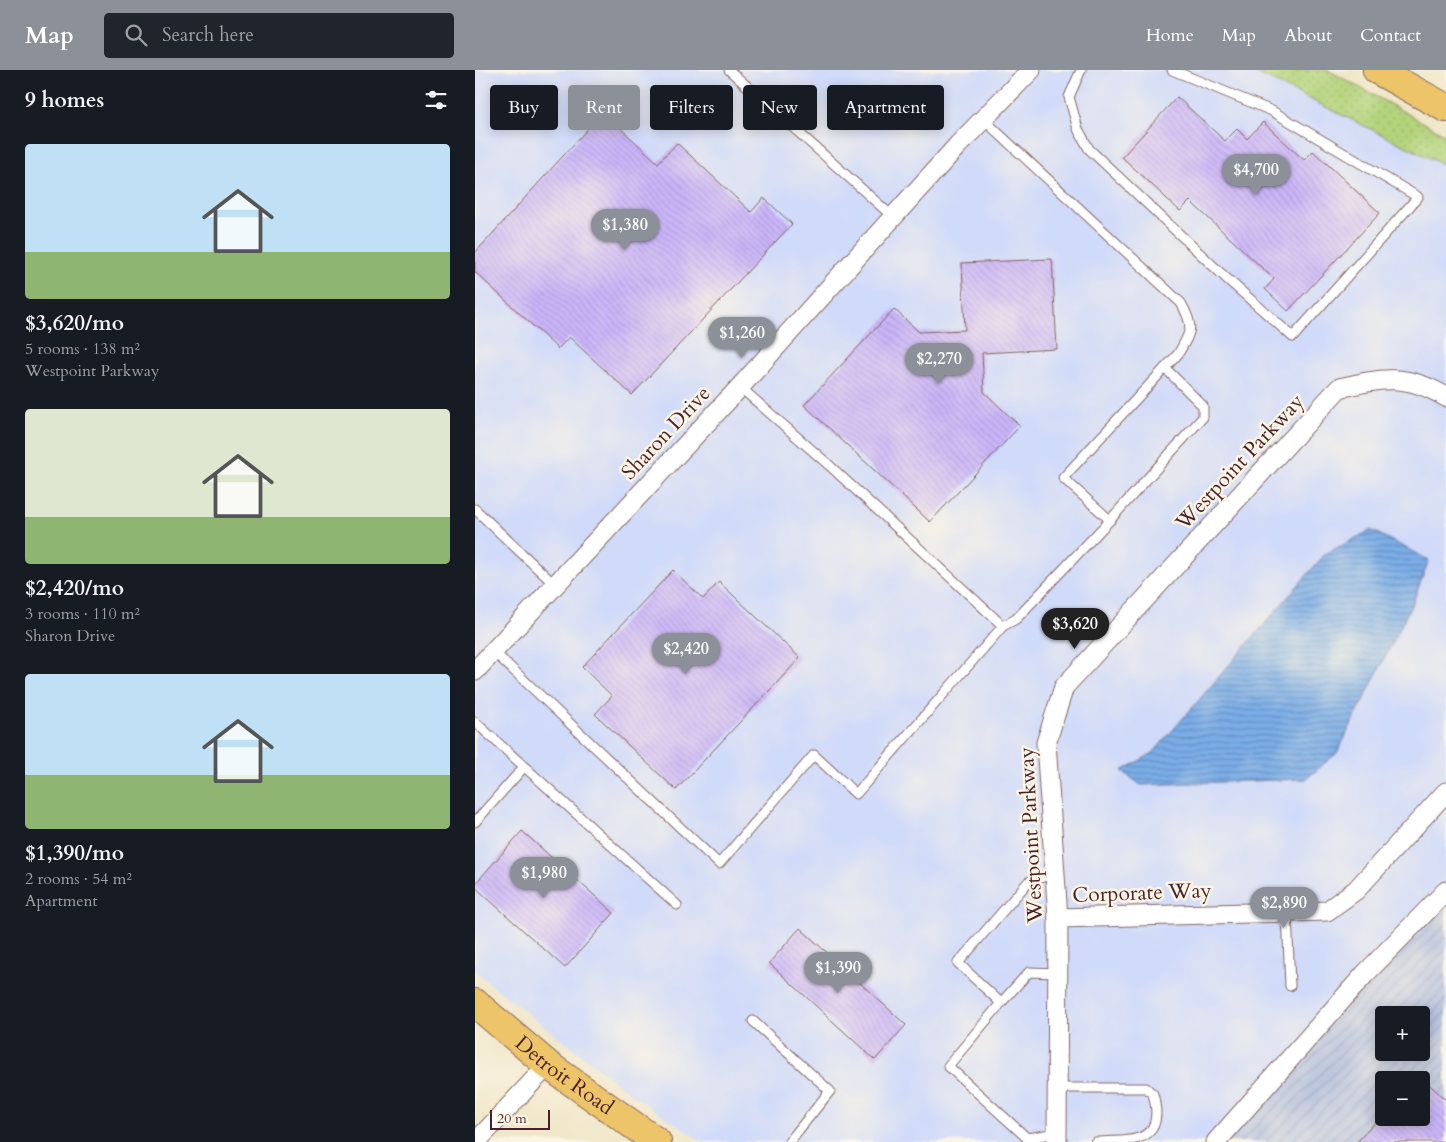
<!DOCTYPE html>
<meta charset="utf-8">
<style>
:root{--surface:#171b24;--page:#20242c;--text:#f1f3f6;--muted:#9ea1a6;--accent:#8c9099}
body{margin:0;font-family:Cardo,serif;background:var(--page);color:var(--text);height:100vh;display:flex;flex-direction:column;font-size:19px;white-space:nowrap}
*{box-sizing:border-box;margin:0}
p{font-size:16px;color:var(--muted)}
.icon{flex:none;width:28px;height:28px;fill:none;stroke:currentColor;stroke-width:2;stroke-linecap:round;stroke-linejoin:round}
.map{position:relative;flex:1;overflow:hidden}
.details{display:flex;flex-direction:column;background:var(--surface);width:475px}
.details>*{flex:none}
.top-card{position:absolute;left:15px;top:15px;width:475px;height:45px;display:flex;gap:10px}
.buttons{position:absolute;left:900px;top:936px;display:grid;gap:10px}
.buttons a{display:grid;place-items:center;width:55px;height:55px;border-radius:5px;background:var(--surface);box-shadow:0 2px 12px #0003;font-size:25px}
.scale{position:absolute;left:15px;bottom:12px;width:60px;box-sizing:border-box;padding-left:5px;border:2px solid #4a1f2b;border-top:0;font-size:14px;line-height:18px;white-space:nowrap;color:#4a1f2b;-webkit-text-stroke:4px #fcf5e5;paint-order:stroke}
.price{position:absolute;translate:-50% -42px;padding:0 11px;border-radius:18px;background:var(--accent);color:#fff;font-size:16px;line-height:32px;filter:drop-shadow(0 1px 2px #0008)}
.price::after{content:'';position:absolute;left:50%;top:30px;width:15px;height:11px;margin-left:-8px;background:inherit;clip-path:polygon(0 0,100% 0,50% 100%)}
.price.selected{background:#222;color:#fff}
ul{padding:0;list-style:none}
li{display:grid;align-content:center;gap:10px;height:265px;padding:0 25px}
li span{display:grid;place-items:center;height:155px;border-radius:5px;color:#555}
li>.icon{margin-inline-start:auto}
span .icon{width:90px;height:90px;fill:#fffc;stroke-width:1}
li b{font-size:21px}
h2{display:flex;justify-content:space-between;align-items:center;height:60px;padding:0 25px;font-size:21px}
.chip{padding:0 18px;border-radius:5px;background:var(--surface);box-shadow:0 2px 12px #0003;font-size:18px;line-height:45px}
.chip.selected{background:var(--accent);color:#fff}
header{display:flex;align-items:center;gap:30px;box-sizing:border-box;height:70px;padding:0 25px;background:var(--accent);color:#fff}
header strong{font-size:24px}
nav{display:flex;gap:28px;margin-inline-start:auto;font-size:18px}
.search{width:350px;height:45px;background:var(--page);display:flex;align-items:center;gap:12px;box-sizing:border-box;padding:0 18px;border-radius:5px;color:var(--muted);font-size:19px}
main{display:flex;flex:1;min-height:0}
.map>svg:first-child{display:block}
.built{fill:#d0daf9}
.industrial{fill:url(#industrial-furrows);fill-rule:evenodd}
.grass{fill:url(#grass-dots);stroke:#7e7953}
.water{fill:url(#water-rules);stroke:#626689}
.building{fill:url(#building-back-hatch)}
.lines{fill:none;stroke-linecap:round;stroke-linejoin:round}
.lane-casing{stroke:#846562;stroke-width:11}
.street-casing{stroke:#846562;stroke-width:21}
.primary-casing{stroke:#846562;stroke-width:30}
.highway-casing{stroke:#846562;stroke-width:30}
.lane{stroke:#fff;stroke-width:9}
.street{stroke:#fff;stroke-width:19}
.primary{stroke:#eec469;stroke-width:28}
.highway{stroke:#eec469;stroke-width:28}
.labels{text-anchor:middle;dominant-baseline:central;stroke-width:5;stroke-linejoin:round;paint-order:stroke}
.street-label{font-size:21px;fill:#4a1f2b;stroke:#fcf5e5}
</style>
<header>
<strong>Map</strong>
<div class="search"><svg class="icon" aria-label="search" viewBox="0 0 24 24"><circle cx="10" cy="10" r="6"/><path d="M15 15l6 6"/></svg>Search here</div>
<nav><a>Home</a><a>Map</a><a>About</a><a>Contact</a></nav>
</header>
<main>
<section class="details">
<h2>9 homes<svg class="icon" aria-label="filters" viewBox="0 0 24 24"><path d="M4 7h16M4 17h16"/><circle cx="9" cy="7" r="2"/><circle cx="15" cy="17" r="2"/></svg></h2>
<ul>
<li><span style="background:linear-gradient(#bfe0f5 70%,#8fb573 0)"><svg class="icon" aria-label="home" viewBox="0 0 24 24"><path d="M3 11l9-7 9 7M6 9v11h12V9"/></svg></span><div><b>$3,620/mo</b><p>5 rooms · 138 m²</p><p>Westpoint Parkway</p></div></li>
<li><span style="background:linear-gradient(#dfe7d0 70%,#8fb573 0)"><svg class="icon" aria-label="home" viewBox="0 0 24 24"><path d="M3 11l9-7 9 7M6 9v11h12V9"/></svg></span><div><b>$2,420/mo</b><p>3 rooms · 110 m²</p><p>Sharon Drive</p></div></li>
<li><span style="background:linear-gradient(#bfe0f5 65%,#8fb573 0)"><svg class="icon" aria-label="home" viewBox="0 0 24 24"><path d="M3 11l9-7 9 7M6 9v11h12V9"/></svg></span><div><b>$1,390/mo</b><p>2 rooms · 54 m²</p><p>Apartment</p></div></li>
</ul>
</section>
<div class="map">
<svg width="971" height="1072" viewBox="0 0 971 1072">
<defs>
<pattern id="industrial-furrows" width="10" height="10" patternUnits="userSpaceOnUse" patternTransform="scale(1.25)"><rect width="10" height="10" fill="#bac4de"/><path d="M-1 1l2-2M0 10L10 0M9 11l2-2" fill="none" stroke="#a1a8bf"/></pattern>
<pattern id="grass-dots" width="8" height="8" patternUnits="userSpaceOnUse" patternTransform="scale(1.25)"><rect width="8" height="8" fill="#b3d37b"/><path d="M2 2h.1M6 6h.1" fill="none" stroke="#9bb56a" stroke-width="1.8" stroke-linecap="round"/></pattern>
<pattern id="water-rules" width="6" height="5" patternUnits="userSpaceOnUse" patternTransform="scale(1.25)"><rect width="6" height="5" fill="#7aade7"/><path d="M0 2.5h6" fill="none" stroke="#668cbb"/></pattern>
<pattern id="building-back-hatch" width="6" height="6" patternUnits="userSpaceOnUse" patternTransform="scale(1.25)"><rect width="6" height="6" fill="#cab5f9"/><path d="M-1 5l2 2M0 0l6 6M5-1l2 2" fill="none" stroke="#af9bd6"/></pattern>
</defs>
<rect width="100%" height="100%" fill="#fcf5e5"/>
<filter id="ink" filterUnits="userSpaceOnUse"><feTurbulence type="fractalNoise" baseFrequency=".02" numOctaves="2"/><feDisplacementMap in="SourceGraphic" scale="10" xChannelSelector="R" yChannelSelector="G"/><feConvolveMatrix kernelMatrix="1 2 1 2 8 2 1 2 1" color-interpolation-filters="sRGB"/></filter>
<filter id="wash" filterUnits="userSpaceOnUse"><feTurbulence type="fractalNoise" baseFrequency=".0096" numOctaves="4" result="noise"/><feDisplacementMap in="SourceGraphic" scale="20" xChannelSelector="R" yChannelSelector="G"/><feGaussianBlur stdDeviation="1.12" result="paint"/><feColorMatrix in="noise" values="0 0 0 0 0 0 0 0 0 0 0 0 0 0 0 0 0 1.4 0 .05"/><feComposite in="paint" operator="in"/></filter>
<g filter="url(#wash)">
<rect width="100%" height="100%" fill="#f0e6c8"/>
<polygon class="built" points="0,0 775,0 971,96 971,821 741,1072 228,1072 160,1027 0,902"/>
<path class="industrial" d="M971,821v251h-230zM909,945h37v37h-37zM909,1010h37v38h-37z"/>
<polygon class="grass" points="775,0 853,0 971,65 971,96"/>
<polygon class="water" points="896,460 954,490 938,532 862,683 831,709 666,715 647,701 678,683 850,484"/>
<g id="blocks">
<g class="building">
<polygon points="702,27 750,71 762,59 772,69 788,52 829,90 838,81 905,143 813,241 790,219 799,209 715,131 705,141 647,87"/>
<polygon points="128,42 183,93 202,73 276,142 289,128 317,154 157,325 94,267 83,279 0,202 0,183"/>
<polygon points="577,189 582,279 507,283 509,322 545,356 455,452 329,335 419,239 444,262 490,260 487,193"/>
<polygon points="198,500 228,529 244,512 325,588 201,720 120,644 137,626 107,597"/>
<polygon points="47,761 139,843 90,898 0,817 0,814"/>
<polygon points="325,858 431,955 400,990 294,893"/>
<polygon points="944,1005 971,1030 971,1072 882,1072 909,1043 909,1048 946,1048 946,1010 939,1010"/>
</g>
</g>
</g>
<g filter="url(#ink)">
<use href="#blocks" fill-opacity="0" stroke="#846562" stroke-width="1"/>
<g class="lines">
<g class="lane-casing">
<g id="lane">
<polyline points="254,0 418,147"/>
<polyline points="606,0 594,27 603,59 614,79 751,208 818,267 943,127 797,41 697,0"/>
<path d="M508,49l198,184c14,24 10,29 -3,51l-115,124 47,42 -94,99 -13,7"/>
<polyline points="0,439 80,515"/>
<polyline points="635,450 728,347 728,336 690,298"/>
<polyline points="18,581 244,794 339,685 381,724 528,556 355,396 265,317"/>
<polyline points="0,652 202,835"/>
<polyline points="0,752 49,697"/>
<polyline points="580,803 553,812 483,893 526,933 554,902 583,903"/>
<polyline points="812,842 815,916"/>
<polyline points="526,933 473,996 552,1068 582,1063"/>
<polyline points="278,951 355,1021 314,1072"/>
<path d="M583,1018h88l7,6c13,48 -17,47 -58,48"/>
</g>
</g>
<g class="street-casing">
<g id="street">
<polyline points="0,601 265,317 483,75 556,0"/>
<polyline points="583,848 852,841 881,820 971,722"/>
<polyline points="1,1072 73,995"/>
<path d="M582,1072l1,-224 -12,-175 18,-56 275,-299c43,-10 67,-15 107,9"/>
<polyline points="741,1072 890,904 971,821"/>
</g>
</g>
<g class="primary-casing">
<g id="primary">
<path id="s1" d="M0,933l73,62 109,77"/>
</g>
</g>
<g class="highway-casing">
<polyline id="highway" points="902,0 971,38"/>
</g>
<use href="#lane" class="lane"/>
<use href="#street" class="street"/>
<use href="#primary" class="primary"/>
<use href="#highway" class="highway"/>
</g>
</g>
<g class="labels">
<g class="street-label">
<text transform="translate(191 363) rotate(-47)">Sharon Drive</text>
<text transform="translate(765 392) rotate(-47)">Westpoint Parkway</text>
<text transform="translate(556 765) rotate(-93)">Westpoint Parkway</text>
<text transform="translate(667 823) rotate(-2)">Corporate Way</text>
<text stroke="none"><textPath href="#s1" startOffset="115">Detroit Road</textPath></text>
</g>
</g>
</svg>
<div class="buttons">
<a>+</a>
<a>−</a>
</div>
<div class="scale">20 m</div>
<b class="price" style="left:781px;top:126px">$4,700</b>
<b class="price" style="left:150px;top:181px">$1,380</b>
<b class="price" style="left:267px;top:289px">$1,260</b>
<b class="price" style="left:464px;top:315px">$2,270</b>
<b class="price selected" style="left:600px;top:580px">$3,620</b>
<b class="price" style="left:211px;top:605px">$2,420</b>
<b class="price" style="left:69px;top:829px">$1,980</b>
<b class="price" style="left:809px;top:859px">$2,890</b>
<b class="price" style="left:363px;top:924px">$1,390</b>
<div class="top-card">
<a class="chip">Buy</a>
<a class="chip selected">Rent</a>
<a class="chip">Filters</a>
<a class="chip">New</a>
<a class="chip">Apartment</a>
</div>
</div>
</main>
